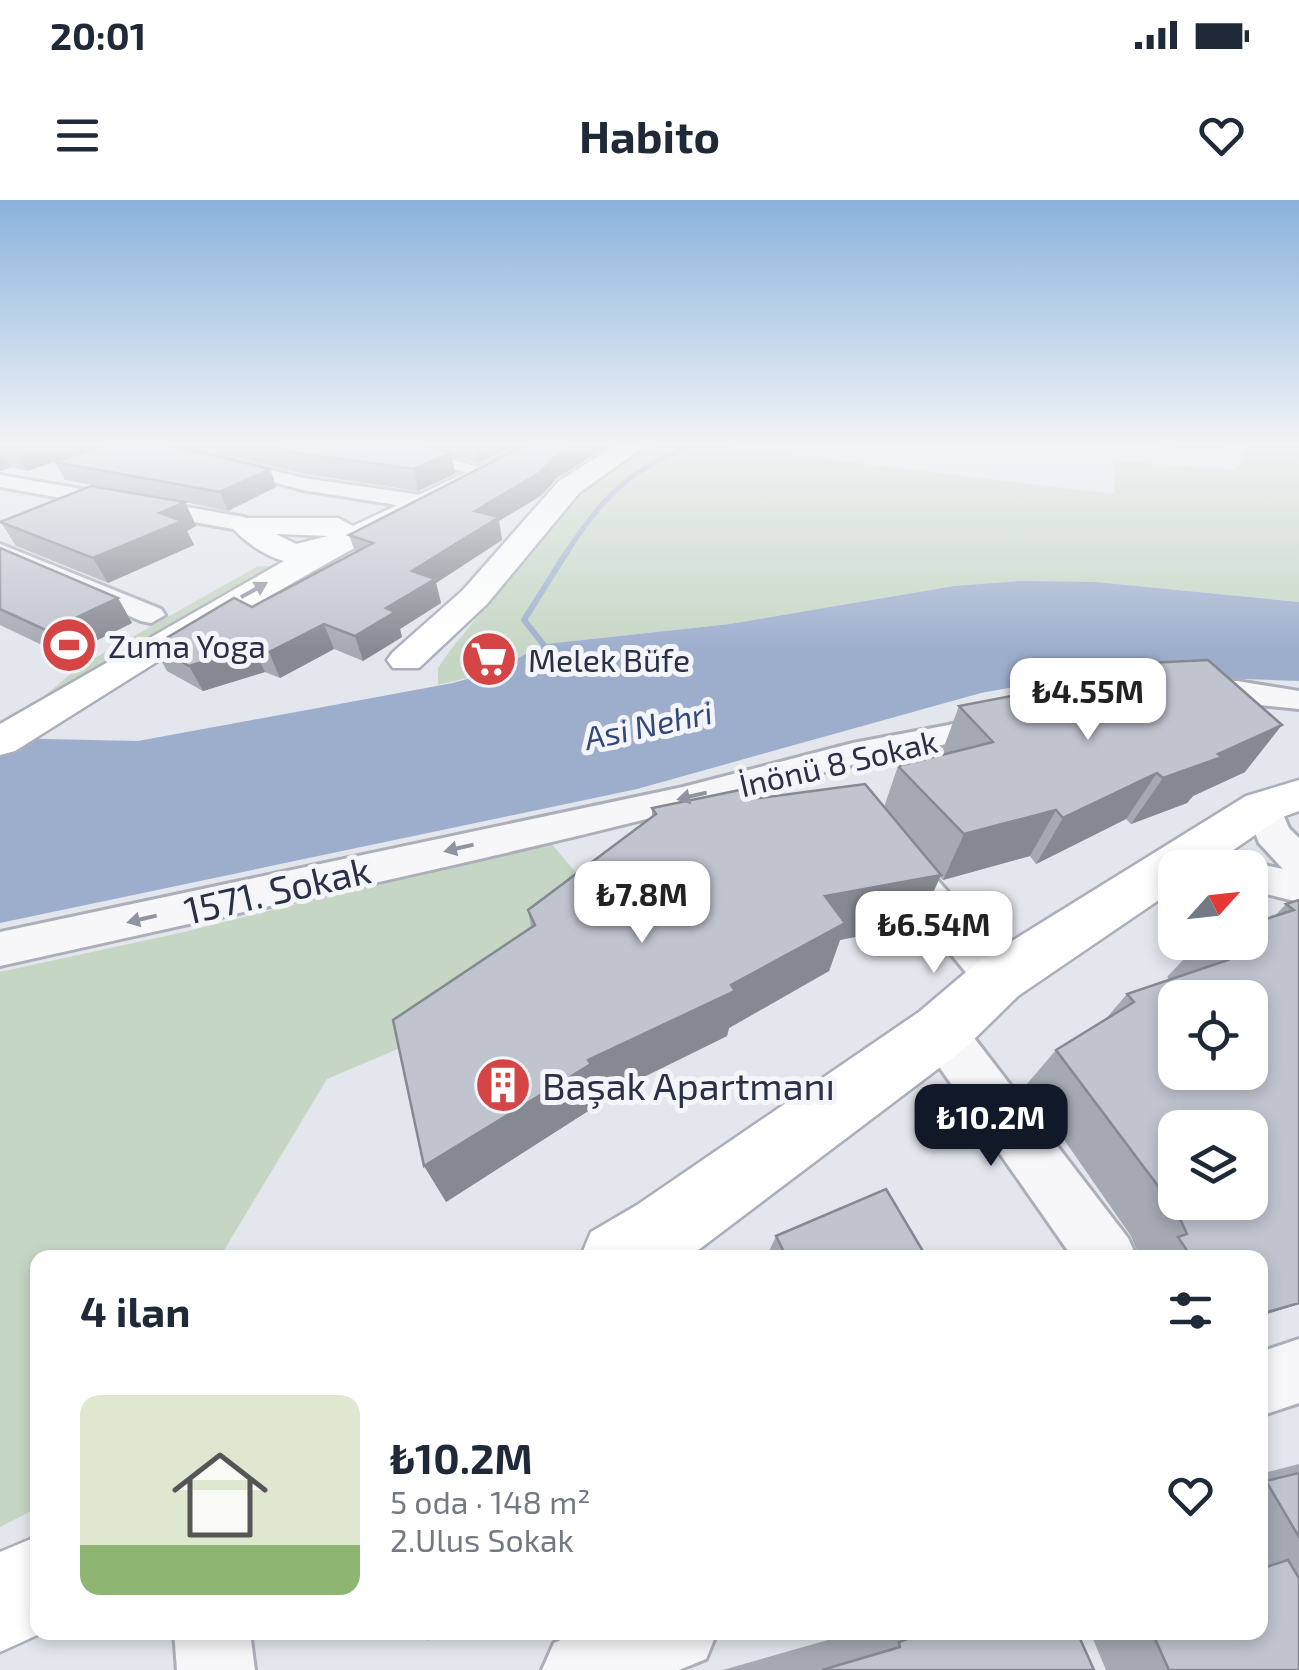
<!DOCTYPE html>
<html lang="tr">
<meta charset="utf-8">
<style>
:root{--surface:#fff;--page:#f6f6f7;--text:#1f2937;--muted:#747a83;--line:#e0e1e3;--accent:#111827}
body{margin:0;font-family:"Exo 2",sans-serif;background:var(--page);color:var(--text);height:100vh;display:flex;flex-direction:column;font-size:38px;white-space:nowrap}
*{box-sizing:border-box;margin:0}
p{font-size:32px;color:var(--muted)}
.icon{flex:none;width:55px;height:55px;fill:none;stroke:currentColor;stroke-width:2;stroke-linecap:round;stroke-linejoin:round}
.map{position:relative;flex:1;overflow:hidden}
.sheet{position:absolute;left:30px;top:1050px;width:1238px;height:390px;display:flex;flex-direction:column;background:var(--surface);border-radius:20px;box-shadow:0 5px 15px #0003}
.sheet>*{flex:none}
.needle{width:65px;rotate:63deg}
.tools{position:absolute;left:1158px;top:650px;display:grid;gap:20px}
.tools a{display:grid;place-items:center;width:110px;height:110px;border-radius:20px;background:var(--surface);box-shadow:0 5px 15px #0003;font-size:50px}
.price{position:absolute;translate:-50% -85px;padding:0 22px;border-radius:20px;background:#fff;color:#222;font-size:32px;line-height:65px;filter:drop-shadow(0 2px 5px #0008)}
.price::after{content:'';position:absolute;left:50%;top:60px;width:30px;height:22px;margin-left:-15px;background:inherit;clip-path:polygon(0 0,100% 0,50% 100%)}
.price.current{background:var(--accent);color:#fff}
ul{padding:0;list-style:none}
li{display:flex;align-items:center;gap:30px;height:250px;padding:0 50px}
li+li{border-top:2px solid var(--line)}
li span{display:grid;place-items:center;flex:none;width:280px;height:200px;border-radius:20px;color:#555}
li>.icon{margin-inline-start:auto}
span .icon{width:120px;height:120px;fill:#fffc;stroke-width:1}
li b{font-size:42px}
h2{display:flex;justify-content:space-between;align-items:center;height:120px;padding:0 50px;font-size:42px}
.status{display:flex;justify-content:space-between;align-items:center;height:70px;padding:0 50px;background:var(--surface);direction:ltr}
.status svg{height:28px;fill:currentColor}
header{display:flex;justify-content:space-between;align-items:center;height:130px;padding:0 50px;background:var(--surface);font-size:45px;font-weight:700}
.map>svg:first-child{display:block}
.green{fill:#c6d6c4}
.water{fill:#9daecd}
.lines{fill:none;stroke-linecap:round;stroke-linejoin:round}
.stream-far1{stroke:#9daecd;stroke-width:5}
.stream{stroke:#9daecd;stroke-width:6}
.street-casing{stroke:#acafba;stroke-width:6}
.secondary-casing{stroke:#acafba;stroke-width:5}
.street{fill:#f7f7fa;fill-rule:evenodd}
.secondary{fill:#fff;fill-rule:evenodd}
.wall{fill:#a5a9b2}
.shaded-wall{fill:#868991}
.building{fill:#c0c4cf;stroke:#868991;stroke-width:2.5;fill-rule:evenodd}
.oneway{fill:#9498a2}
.oneway2{fill:#9094a0}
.labels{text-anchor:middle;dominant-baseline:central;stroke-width:10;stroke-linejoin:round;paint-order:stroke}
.far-poi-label{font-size:32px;fill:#2a3045;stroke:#f3f5f9;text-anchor:start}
.far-water-label{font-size:32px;font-style:italic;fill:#32487c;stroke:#f3f5f9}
.far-street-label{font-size:32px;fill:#2a3045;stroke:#f3f5f9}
.street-label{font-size:38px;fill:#2a3045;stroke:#f3f5f9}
.poi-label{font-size:38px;fill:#2a3045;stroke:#f3f5f9;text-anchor:start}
</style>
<div class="status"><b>20:01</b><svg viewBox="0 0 49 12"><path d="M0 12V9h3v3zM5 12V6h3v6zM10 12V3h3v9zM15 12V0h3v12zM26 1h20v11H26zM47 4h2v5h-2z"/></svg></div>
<header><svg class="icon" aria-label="menu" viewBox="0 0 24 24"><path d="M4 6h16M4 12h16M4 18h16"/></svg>Habito<svg class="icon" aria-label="heart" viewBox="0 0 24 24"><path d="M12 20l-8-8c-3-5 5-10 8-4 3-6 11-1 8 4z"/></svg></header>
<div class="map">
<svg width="1299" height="1470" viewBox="0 0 1299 1470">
<rect width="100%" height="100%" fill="#e3e6ec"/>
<g class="green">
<polygon points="644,245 708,245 1114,294 1114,261 1235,270 1250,245 1299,245 1299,402 1096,382 954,386 730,424 546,444 488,473 438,485 438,468 449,452 521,363 601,273"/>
<polygon points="258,366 273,366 23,514 79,467"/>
<polygon points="549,641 584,682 445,829 327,879 220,1057 38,1058 37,1308 0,1327 0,772 184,732"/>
</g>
<polygon class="water" points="1021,381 1096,382 1299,402 1299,481 1132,475 1057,479 981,493 637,589 0,723 0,538 138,541 453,483 488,473 546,444 730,424 954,386"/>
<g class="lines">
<path class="stream-far1" d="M567,352c35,-55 64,-84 126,-107"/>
<polyline class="stream" points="551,454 524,420 568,350"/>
<g class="street-casing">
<g id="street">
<polygon points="138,245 172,245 303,278 428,296 439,303 428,310 303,290"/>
<polygon points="363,245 399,245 500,273 490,279"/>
<polygon points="0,275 244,317 255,324 244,331 0,287"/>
<polygon points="0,344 161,409 165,415 151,423 141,421 0,360"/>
<polygon points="1185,480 1237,481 1299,491 1299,509 1174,496 1170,489"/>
<path d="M1003,507l11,3 5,7 -5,7c-64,24 -131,31 -197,50 -269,75 -544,130 -817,192v-34l683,-145 170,-44 96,-18z"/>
<polygon points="1263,595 1276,598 1289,628 1299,638 1299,702 1250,690 1250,668 1235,668 1250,662 1283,669 1259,643 1245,607 1250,598"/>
<polygon points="894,643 908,647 1014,766 1020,779 1014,792 998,797 982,792 880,667 875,657 880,647"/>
<polygon points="941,811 958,817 1128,1038 1137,1058 1073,1058 924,845 917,831 924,817"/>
<polygon points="1299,1139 1299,1203 1260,1216 1260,1152"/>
<polygon points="174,1432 250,1432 255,1470 177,1470"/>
<polygon points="578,1432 717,1432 706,1459 679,1470 542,1470 554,1443"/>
</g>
</g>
<g class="secondary-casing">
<g id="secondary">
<path d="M524,245h33l-210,107 -165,94 -167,105 -15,4v-31l284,-163c-21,-6 -41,-20 -55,-37l5,-6h104l15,8zM276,334l52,2 -32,8z"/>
<polygon points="616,245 646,245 579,293 487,404 419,468 393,468 387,460 393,452 463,390 559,281"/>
<polygon points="1299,580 1299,611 1280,618 1207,668 1175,668 1175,689 1018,796 963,850 689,1057 580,1058 591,1032 637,1005 919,812 978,762 1246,596"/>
<polygon points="38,1336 38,1432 44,1432 0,1452 0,1352"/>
</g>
</g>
<use href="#street" class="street"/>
<use href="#secondary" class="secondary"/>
</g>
<g class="wall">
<polygon points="0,246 101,246 27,271 11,267 0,271"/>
<polygon points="189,246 514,246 478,263 452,256 455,274 418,291 304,274"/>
<polygon points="523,246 608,246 557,278 542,295 499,321 502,340 436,383 441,403 400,429 402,437 363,461 334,449 280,478 265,472 203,491 167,471 153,446 252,407 355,352 349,335"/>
<polygon points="1166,246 1221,246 1218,251"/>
<polygon points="55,262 270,269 276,287 228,311 185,302 196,326 187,331 194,345 108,383 16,346 0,321 158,297 65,280"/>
<polygon points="0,348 118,398 132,423 65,456 0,425"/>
<polygon points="1147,463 1245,572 1193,596 1187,603 1131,624 1126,619 1036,664 1030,656 943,680 940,677 919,724 840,740 829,771 729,828 727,836 595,901 596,906 446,1002 531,727 528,710 652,617 652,608 752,599 884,607 898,566 944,555 942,552 959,506 1142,471"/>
<polygon points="1299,700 1299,1104 1260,1116 1260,1058 1140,1058 1131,1036 1026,885 1056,850 1103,822 1127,794 1170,780 1167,777 1200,742 1250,742 1286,704"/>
<polygon points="776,1036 927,1058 766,1058"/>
<polygon points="1299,1264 1299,1470 1106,1470 1090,1432 1260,1432 1260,1358 1268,1359 1260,1352 1260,1274"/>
<polygon points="856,1432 1077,1432 1094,1470 723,1470"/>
</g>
<g class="shaded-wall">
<polygon points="28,246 101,246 27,271 15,250"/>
<polygon points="475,246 514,246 478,263"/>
<polygon points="574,246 608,246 557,278 542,295 499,321 502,340 436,383 441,403 400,429 402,437 363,461 355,436 386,408 412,371 475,311"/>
<polygon points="0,249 11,267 0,271"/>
<polygon points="451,252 455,274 418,291 414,269"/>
<polygon points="270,269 276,287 228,311 220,292"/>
<polygon points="185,302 196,326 187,331 194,345 108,383 93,358 160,313"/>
<polygon points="118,398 132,423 65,456 48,431"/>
<polygon points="324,424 334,449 280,478 269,452"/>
<polygon points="253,447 265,472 203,491 189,466"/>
<polygon points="1282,525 1245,572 1193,596 1187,603 1131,624 1163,578"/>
<polygon points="1157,573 1126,619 1036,664 1063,618"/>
<polygon points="1056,610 1030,656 943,680 964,634"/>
<polygon points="941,675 919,724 840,740 829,771 729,828 727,836 595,901 596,906 446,1002 424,966 588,860 731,785 825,696"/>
<polygon points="1299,1103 1299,1104 1260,1116 1260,1114"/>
</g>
<g class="building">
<polygon points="0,246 28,246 15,250"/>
<polygon points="103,246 173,246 270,269 220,292 55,262"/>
<polygon points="264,246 424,246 451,252 414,269 297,253"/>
<polygon points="523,246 574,246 555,257 539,273 475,311 499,317 412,371 435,379 386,408 395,412 355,436 324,424 269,452 253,447 189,466 153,446 234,398 252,407 373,343 349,335"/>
<polygon points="91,286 185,302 160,313 182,321 93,358 0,322"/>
<polygon points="0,348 118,398 48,431 0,409"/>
<polygon points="1208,460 1282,525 1218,554 1222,557 1163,578 1157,573 1063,618 1056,610 964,634 898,566 993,542 959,506 1153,469 1147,463"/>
<polygon points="865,584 941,675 825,696 845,723 731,785 735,791 588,860 591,864 424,966 393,820 535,725 528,710 656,614 652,608 745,589 752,599"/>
<path d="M1299,700v403l-39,11v-56h-68l-14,-21 9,-3 -11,-24 -120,-160 78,-48 -7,-8 101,-34 -19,-18h41v-18l44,-14 -8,-6zM1175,798h75v74h-75zM1175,928h75v74h-75z"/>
<polygon points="886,989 927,1058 787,1058 776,1036"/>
<polygon points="1299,1273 1299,1337 1266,1281"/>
<polygon points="1288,1360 1299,1378 1299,1470 1169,1470 1152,1432 1260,1432 1260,1369"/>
<polygon points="427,1432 452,1432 428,1439"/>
<polygon points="927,1432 1077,1432 1094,1470 822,1470 900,1447 899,1442"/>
</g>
<defs><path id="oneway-solid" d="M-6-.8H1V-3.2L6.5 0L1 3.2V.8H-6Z" transform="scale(2.5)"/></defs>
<use class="oneway" href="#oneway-solid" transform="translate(254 390) rotate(-29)"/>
<g class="oneway2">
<use href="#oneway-solid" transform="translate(692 596) rotate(167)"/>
<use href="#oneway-solid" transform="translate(459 648) rotate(167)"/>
<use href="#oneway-solid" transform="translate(142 719) rotate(167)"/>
</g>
<linearGradient id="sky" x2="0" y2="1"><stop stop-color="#8ab2dd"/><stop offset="0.54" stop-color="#f2f4f6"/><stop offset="1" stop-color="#f2f4f6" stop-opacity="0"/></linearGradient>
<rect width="1299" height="451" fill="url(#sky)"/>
<defs>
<g id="stadium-disc" transform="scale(2.875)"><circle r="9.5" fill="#d54546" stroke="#f3f5f9"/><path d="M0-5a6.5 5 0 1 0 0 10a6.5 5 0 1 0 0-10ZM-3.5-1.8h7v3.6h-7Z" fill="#fff"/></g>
<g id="supermarket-disc" transform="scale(2.875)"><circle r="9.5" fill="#d54546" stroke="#f3f5f9"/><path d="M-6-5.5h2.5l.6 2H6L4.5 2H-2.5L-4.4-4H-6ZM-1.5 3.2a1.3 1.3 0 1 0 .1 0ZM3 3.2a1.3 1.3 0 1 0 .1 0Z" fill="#fff"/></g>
<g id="building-disc" transform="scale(2.875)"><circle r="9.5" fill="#d54546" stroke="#f3f5f9"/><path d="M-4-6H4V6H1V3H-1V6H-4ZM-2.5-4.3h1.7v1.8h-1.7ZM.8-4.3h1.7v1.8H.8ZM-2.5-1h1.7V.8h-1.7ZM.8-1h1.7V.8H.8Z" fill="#fff"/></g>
</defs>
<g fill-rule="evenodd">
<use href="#stadium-disc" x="69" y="445"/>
<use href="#supermarket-disc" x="489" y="459"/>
<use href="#building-disc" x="503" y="885"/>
</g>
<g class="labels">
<g class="far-poi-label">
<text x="108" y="445">Zuma Yoga</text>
<text x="528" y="459">Melek Büfe</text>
</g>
<g class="far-water-label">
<text transform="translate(648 524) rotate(-12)">Asi Nehri</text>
</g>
<g class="far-street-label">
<text transform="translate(838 562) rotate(-13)">İnönü 8 Sokak</text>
</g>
<g class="street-label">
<text transform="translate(277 689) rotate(-13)">1571. Sokak</text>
</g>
<g class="poi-label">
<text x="542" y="885">Başak Apartmanı</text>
</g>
</g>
</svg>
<div class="tools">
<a><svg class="needle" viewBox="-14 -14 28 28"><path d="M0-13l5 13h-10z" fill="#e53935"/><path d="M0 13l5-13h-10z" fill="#747a83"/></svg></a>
<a><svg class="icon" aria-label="locate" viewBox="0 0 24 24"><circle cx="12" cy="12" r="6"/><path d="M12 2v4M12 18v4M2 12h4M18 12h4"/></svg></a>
<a><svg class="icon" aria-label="layers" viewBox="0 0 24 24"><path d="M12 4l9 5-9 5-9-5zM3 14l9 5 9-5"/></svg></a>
</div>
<b class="price" style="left:1088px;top:543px">₺4.55M</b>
<b class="price" style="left:642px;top:746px">₺7.8M</b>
<b class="price" style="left:934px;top:776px">₺6.54M</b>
<b class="price current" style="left:991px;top:969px">₺10.2M</b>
<section class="sheet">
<h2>4 ilan<svg class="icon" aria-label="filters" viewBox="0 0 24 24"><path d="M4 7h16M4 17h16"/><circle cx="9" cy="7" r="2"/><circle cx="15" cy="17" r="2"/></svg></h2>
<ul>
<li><span style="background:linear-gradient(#dfe7d0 75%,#8fb573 0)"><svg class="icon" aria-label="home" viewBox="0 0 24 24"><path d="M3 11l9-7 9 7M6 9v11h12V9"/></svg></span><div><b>₺10.2M</b><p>5 oda · 148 m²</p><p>2.Ulus Sokak</p></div><svg class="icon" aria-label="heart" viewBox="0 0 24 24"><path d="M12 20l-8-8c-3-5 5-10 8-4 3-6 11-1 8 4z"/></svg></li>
</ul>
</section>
</div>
